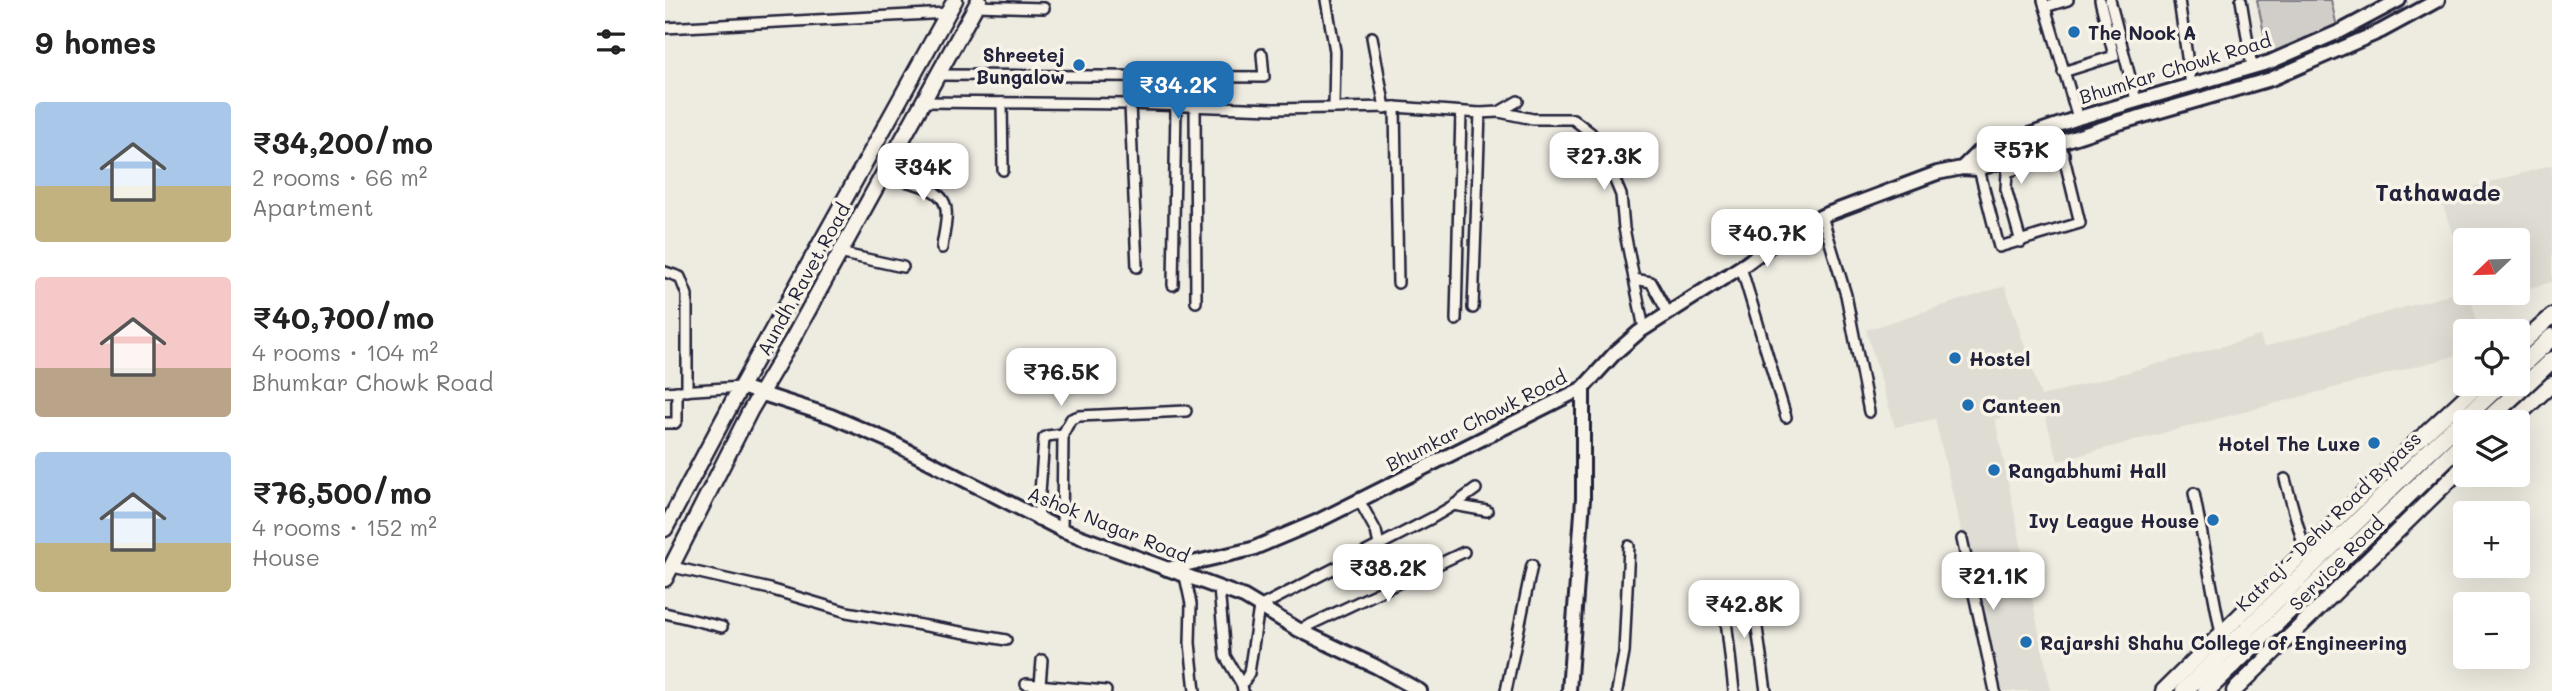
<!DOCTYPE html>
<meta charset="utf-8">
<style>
:root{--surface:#fff;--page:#f2f2f2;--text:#222;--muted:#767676;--accent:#1f6fb2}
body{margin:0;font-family:Mali,sans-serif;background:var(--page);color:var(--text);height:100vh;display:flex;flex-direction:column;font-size:26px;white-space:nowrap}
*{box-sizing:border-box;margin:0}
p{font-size:23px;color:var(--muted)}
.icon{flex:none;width:38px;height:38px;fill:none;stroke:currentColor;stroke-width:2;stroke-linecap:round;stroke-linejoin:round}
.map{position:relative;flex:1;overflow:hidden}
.side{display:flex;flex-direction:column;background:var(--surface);width:665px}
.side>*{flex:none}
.needle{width:46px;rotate:247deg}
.fabs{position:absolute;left:1788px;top:228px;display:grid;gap:14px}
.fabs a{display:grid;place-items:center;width:77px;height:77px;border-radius:7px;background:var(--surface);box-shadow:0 7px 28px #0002;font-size:35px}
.price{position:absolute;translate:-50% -60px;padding:0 16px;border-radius:14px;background:#fff;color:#222;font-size:23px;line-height:46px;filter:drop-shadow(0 2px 4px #0008)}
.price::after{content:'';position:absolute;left:50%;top:42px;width:21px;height:16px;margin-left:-10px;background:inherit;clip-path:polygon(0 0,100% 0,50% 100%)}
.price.active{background:var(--accent);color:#fff}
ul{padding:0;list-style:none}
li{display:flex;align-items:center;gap:21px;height:175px;padding:0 35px}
li span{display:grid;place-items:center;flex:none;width:196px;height:140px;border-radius:7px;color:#555}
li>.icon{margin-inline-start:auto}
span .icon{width:84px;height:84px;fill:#fffc;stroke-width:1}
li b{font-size:30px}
h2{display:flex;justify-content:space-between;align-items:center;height:84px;padding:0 35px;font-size:30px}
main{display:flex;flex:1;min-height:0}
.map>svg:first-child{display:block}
.built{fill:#dfdcd4}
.green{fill:#d1cdc9;stroke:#7a7882;stroke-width:2}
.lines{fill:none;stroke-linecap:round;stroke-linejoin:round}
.street-casing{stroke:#22223b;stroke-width:14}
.secondary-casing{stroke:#22223b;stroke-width:18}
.primary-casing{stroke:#22223b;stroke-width:19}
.highway-casing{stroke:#22223b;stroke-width:21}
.street{stroke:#f7f3e8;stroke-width:9}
.secondary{stroke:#f7f3e8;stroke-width:12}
.primary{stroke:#f7f3e8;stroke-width:14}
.highway{stroke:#f7f3e8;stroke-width:16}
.poi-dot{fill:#1f6fb2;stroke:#f7f3e8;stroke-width:2.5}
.labels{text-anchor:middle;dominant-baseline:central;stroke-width:7;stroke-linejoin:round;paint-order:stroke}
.poi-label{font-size:19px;font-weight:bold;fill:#22223b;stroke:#f7f3e8;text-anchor:start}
.street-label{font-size:19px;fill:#22223b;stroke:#f7f3e8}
.quarter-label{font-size:23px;font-weight:bold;fill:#22223b;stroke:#f7f3e8}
</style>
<main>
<section class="side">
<h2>9 homes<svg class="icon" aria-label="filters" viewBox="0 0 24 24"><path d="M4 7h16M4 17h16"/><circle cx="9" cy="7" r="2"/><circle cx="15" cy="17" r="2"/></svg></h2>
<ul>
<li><span style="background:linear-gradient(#a9c7e8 60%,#c2b280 0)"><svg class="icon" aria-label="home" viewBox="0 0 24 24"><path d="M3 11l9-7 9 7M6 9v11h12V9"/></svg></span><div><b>₹34,200/mo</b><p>2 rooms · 66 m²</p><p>Apartment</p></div></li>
<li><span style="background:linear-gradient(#f6c9c9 65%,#b9a48a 0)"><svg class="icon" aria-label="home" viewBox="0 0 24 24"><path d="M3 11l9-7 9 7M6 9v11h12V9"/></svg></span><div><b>₹40,700/mo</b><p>4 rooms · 104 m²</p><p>Bhumkar Chowk Road</p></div></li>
<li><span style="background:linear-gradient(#a9c7e8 65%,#c2b280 0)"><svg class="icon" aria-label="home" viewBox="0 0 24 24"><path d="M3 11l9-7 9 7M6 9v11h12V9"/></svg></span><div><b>₹76,500/mo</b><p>4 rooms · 152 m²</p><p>House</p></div></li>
</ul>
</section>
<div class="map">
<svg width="1887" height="691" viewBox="0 0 1887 691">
<rect width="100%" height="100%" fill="#eeebe1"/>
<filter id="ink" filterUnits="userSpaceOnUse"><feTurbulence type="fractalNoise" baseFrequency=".0143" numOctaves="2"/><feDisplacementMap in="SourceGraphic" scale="14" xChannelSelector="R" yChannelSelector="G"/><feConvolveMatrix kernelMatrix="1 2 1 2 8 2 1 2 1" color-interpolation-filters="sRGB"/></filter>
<g filter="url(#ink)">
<g class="built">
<polygon points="1887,165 1887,282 1853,291 1853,240 1801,240 1801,276 1775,196"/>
<polygon points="1340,286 1376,396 1595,336 1599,347 1801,290 1804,292 1815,331 1801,331 1801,353 1393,461 1378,409 1330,419 1386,691 1334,691 1270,419 1230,427 1201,330"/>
</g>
<polygon class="green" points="1592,0 1666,0 1672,27 1605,62"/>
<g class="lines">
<g class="street-casing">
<g id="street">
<polyline points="661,0 670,51 669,108"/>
<polyline points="1378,0 1413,118"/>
<polyline points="1445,0 1471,100"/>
<polyline points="1514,0 1526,85"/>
<polyline points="1576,0 1587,67"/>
<polyline points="310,6 379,8"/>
<polyline points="1380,7 1403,0"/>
<polyline points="0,28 283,13"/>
<polyline points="707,37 720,108"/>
<polyline points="1398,72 1449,56 1435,0"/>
<polyline points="273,75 599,77 597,54"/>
<polyline points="257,102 465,104 608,109 730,107 815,113 834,112 853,101"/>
<polyline points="337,103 338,170"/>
<polyline points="465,104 472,267"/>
<polyline points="530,107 531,302"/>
<polyline points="730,107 733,283"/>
<polyline points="834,112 868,119 908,119 926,133 937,149 956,195 959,228 979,329"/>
<polyline points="1313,165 1334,247 1415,223 1395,141"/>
<path d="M217,176c19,5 62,9 64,33 2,12 -3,27 -4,39"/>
<polyline points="1157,216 1181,295 1204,412"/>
<polyline points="1356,242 1341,189 1342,172 1399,154"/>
<polyline points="174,253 238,267"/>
<polyline points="1076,267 1121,417"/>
<polyline points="0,272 15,277 22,295 22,391"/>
<polyline points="969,279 986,282 1003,313"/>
<polyline points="508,285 511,106"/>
<polyline points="808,308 815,113"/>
<polyline points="791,320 796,112"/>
<polyline points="0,392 76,387"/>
<polyline points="0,423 10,423 12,420 12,391"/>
<polyline points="1620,479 1640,551"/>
<polyline points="1529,493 1556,634"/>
<polyline points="694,500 711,531 714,545"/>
<polyline points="789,505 822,511"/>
<polyline points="373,520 379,438 382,436 398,434"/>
<polyline points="397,530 398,434 406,419 414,416 521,411"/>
<polyline points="1297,539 1330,691"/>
<polyline points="8,567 105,589 182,612 341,640"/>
<polyline points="520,576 526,604 525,643 530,691"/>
<polyline points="554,588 560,656 577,685"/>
<polyline points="1058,593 1069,691"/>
<polyline points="1087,593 1101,691"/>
<polyline points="0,613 57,627"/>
<polyline points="634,630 799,552"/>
<polyline points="361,684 441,691"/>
<polyline points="375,685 377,660"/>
<polyline points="578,691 577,685 584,673 594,607 767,518 789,505 811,489"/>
<polyline points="841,691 867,565"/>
<polyline points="952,691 959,653 964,546"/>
</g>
</g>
<g class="secondary-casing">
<g id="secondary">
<polyline points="1297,168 1312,153 1413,118 1605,62 1676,31 1734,0"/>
<polyline points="76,387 166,416 222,440 397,530 579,597 634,630 710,666 755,691"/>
<polyline points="502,569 587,549 651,522 918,388 950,353 974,332 1082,263 1118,236 1157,216 1272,173 1297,168 1313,169 1457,122 1606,79 1716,31 1773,0"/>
<polyline points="904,691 918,499 918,388"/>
</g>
</g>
<g class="primary-casing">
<g id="primary">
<polyline points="1853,347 1887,316"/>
<polyline points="1846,422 1887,384"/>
<polyline points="0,529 68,401 290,0"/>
<polyline points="0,579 85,411 127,340 314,0"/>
<polyline points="1498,691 1744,449 1815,383"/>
<polyline points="1569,691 1801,464"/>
</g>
</g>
<g class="highway-casing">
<g id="highway">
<polyline points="1853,369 1887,337"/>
<polyline points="1820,422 1887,360"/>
<polyline points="1519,691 1755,460 1837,383"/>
<polyline points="1541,691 1801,439"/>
</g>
</g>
<use href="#street" class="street"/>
<use href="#secondary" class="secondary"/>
<use href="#primary" class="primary"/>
<use href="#highway" class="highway"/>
</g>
</g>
<g class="poi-dot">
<circle cx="1409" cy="32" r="7"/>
<circle cx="414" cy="65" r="7"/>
<circle cx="1290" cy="358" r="7"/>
<circle cx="1303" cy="405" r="7"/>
<circle cx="1709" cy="443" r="7"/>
<circle cx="1329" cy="470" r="7"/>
<circle cx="1548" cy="520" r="7"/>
<circle cx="1361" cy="642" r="7"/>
</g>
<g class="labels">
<g class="poi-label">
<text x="1423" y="32">The Nook A</text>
<text x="400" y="54" text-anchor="end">Shreetej<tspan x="400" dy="22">Bungalow</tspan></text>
<text x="1304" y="358">Hostel</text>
<text x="1317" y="405">Canteen</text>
<text x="1695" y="443" text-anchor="end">Hotel The Luxe</text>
<text x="1343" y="470">Rangabhumi Hall</text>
<text x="1534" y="520" text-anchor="end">Ivy League House</text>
<text x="1375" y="642">Rajarshi Shahu College of Engineering</text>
</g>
<g class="street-label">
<text transform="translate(1510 68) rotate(-17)">Bhumkar Chowk Road</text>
<text transform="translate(138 279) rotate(-61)">Aundh Ravet Road</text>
<text transform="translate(811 420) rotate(-27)">Bhumkar Chowk Road</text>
<text transform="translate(1663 521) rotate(-44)">Katraj - Dehu Road Bypass</text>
<text transform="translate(444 524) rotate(22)">Ashok Nagar Road</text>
<text transform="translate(1671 563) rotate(-45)">Service Road</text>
</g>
<g class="quarter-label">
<text x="1773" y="192">Tathawade</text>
</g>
</g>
</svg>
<div class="fabs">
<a><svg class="needle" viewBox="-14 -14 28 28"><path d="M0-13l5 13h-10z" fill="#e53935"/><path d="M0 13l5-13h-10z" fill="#767676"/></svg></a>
<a><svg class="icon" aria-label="locate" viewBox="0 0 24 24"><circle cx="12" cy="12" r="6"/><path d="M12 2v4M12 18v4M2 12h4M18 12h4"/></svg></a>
<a><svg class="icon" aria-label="layers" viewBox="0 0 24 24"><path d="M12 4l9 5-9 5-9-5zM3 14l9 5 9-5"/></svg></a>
<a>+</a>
<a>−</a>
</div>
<b class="price active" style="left:513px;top:121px">₹34.2K</b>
<b class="price" style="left:1356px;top:186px">₹57K</b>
<b class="price" style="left:939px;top:192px">₹27.3K</b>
<b class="price" style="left:258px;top:203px">₹34K</b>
<b class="price" style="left:1102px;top:269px">₹40.7K</b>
<b class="price" style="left:396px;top:408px">₹76.5K</b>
<b class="price" style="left:723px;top:604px">₹38.2K</b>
<b class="price" style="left:1328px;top:612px">₹21.1K</b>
<b class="price" style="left:1079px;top:640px">₹42.8K</b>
</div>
</main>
